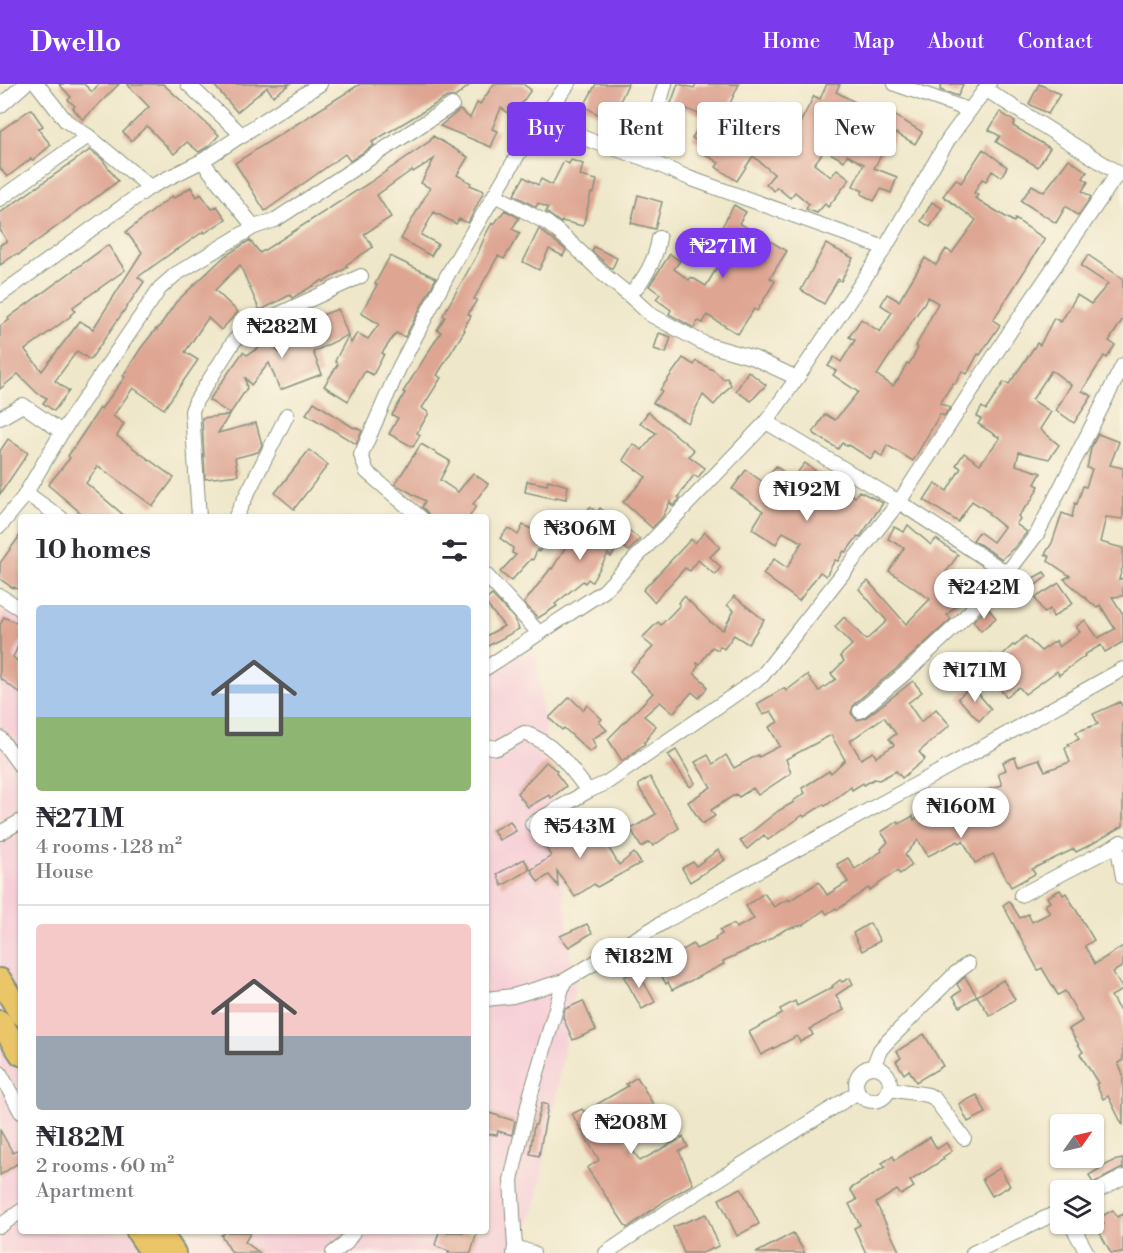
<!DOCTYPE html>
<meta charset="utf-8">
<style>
:root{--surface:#fff;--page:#f7f7f7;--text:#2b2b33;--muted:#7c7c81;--line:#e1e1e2;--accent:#7c3aed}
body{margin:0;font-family:"Libre Bodoni",serif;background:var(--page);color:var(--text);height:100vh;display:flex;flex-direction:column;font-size:22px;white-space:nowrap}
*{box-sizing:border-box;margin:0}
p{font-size:20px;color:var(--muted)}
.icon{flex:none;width:33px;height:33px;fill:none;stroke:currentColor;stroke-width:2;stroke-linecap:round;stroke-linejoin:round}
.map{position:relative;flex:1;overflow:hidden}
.drawer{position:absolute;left:18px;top:430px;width:471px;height:720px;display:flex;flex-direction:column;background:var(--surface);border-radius:6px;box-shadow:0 2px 4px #0004}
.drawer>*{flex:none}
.top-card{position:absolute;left:507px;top:18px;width:525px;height:54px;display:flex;gap:12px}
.needle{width:39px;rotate:56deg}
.tools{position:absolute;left:1050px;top:1030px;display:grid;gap:12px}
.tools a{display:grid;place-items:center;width:54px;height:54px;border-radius:6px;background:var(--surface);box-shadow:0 2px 4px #0004;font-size:30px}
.price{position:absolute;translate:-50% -51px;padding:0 14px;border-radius:21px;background:#fff;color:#222;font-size:20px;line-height:39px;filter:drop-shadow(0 2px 3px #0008)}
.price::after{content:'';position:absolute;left:50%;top:36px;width:18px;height:14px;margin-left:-9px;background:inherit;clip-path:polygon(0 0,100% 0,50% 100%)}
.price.active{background:var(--accent);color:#fff}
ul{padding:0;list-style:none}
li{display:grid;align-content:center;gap:12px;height:318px;padding:0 18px}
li+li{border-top:2px solid var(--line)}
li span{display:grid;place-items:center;height:186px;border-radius:6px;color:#555}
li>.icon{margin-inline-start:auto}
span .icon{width:108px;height:108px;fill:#fffc;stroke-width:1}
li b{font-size:26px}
h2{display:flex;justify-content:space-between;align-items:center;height:72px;padding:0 18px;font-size:26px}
.pill{padding:0 21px;border-radius:6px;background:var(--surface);box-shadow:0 2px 4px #0004;font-size:21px;line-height:54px}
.pill.active{background:var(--accent);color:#fff}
header{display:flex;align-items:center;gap:36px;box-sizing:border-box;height:84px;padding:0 30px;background:var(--accent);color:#fff}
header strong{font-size:28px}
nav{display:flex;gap:33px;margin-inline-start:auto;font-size:21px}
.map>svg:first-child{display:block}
.built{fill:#f6cfd7}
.building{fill:#dea593;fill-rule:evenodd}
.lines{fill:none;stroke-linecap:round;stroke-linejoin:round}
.street-casing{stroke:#87927e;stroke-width:16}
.primary-casing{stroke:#87927e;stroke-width:26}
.street{stroke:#fff;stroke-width:14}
.primary{stroke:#eac669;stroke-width:22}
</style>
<header>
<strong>Dwello</strong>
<nav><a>Home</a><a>Map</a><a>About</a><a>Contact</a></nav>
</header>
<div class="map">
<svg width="1123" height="1169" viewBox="0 0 1123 1169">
<rect width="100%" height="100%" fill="#fcf5e5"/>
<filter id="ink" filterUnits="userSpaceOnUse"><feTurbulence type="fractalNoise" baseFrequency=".0167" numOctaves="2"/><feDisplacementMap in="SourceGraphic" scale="12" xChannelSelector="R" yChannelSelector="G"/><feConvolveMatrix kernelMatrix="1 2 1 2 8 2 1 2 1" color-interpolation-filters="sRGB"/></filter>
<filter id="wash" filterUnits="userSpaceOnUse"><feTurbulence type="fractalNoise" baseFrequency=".008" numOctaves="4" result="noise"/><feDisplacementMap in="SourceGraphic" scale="24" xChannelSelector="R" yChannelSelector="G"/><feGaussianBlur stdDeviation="1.35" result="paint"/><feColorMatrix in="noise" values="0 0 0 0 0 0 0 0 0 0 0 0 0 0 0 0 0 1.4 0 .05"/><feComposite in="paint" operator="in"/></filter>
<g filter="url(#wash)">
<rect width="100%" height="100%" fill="#efe7c9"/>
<polygon class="built" points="0,528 21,530 21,1148 486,1148 486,566 536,569 575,904 537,1115 517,1169 0,1169"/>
<g id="blocks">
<g class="building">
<polygon points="59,0 84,0 92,8 99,0 119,0 83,36 73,24 75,22 68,16 71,13"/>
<polygon points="127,0 163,0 219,51 210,61 199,68 187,58 174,70 147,42 131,57 123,48 149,23"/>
<polygon points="213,0 290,0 273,12 267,3 237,28"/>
<polygon points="360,0 471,0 455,13 447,13 372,58 374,61 350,77 345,70 265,127 235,79"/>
<polygon points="494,0 523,0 531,6 521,20 525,22 517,35 501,24 492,45 498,47 491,63 440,42 460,26 470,34 477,19 480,20"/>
<polygon points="596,0 628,0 617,24 645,36 639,56 627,51 624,57 615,53 619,43 584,22"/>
<polygon points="678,0 694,4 696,0 739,0 727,26 776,60 781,54 789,60 814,12 820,15 827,0 840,0 836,8 855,18 848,32 868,40 872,33 884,39 890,28 922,48 915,60 896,49 886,67 884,66 874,84 897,93 891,109 881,105 874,117 861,110 863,107 853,102 864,80 847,71 844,77 825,66 814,80 831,93 837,85 850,95 828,123 825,120 817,129 806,125 809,120 795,108 790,114 777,103 774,107 766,100 774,90 753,72 737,97 716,83 719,79 702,68 706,62 692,54 705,33 685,24 674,53 667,51 660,66 655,64"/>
<polygon points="942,0 963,0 958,12 940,6"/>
<polygon points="1039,0 1060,10 1048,30 1029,20"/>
<polygon points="31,25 43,42 38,45 51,61 33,76 31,75 7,93 0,84 0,47"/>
<polygon points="1000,28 1015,38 1013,42 1050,64 1038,83 996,58 1000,52 989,46"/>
<polygon points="433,52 468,73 457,91 471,99 470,101 484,107 468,139 459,135 456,140 434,128 421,151 438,160 431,172 401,155 430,104 421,99 434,75 413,88 412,86 377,111 391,133 364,150 373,163 346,181 348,183 324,198 323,196 292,214 290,211 263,225 259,225 240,181 215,206 238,228 221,246 208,234 185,268 198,276 164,325 133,304 113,332 124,340 117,352 174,394 153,422 98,382 86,399 127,434 87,434 48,401 70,374 68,372 100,324 101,325 125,293 123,292 141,264 156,245 157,246 176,218 225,172 250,156 260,169 369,99 430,57"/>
<path d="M983,65l24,18 -6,10 -9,-6 -6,10 -4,-2 -8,14 4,2 -3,3 39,24 1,-3 30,20 -52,81 7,5 -20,30 -2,-1 -11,20 -5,-3 -7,13 -2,-1 -13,20 10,5 -6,8 -4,-2 -27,47 -26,-16 -5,12 -6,-5 -5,7 -22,-14 -1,1 -6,-3 -4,6 -25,-16 12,-19 10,6 23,-28 -25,-17 3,-4 -8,-5 6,-9 7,5 14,-22 -6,-3 12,-18 19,13 12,-20 -11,-7 6,-11 12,7 26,-43 11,7 10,-16 6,4 24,-33 -33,-24 13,-17 5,4zM928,213l10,6 -22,43 2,2 -9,16 -2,-1 -9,17h-1l-4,6 -16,-11z"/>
<polygon points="90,66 102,75 118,97 18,171 16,170 0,181 0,161 7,157 0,146 0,129"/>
<polygon points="1069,75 1087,88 1083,94 1088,98 1082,107 1091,113 1078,132 1066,122 1056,139 1021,117 1032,101 1044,108"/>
<polygon points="571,76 583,80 580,92 597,96 594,109 591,109 583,142 562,137 561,139 546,128 548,124 538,119 536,123 514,111 524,93 538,101 541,95 552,101 564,77 569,80"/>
<polygon points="191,103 197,113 201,110 212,125 217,122 226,135 205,149 204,147 177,166 177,165 138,193 144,198 90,276 77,267 55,297 69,307 54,327 43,319 47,314 37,309 18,290 0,305 0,242 9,236 8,234 108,161 125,186 73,223 75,227 70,231 71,232 25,266 42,287 80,237 93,245 142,168 126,148 172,112 174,114"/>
<polygon points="638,111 662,118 655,145 631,139"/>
<polygon points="932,118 942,124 930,143 921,137"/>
<polygon points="734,121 746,128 739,139 787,167 770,194 775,197 757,227 754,225 738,250 707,231 703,239 698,237 694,244 669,230 671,226 656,215 660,210 649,202 670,170 680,177 674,185 689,196 691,193 706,202 725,170 712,162 713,159"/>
<polygon points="505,126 519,134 512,145 520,149 504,175 498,172 474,215 477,216 468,230 471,232 463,245 465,246 437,291 441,294 422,324 429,329 417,349 420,351 413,363 389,350 398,334 392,331 405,309 403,308 441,248 437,246 445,233 443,231 477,171 486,150 492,139 494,140"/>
<polygon points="539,145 566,166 563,172 549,165 539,186 523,178"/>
<polygon points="826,160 853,174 841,197 838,195 824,220 801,206"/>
<polygon points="594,163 617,174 612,185 592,167"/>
<polygon points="1088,171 1123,195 1123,235 1109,257 1115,261 1107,274 1104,272 1082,307 1092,312 1074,339 1056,326 1071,301 1054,288 1051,287 1032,316 1051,328 1040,345 1059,361 1049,375 1019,368 1016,381 1041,389 1035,400 1039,402 1031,417 1018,432 1020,435 1016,440 1027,448 1016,462 1002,475 973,456 979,448 993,458 1004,443 988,430 989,428 972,417 958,438 924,416 935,399 947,407 961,384 956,381 964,369 980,380 1000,354 978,340 981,335 977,332 982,323 986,326 1004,298 1009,300 1037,259 1040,261 1054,234 1061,238 1077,211 1091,220 1108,200 1081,182"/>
<polygon points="390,172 436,194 405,253 396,249 382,269 384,270 373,291 365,287 348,317 324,302 338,280 335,277 348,252 351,259 357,249 368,255 379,240 361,229 377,201 375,200"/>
<polygon points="338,225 348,251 313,268 322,290 280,306 269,279 251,301 245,293 247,304 230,330 209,316 243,268 247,271 268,258 283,272 274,254 285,247 285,245"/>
<polygon points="659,249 671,253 666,269 654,265"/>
<polygon points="683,274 694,281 696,277 715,287 723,295 727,294 731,301 714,321 703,311 688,339 653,319 662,307 660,306"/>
<polygon points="748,287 766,301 751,317 736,307"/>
<polygon points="314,318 354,344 355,343 362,347 356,360 306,330"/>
<polygon points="648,328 694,366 689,372 705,384 698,394 694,391 678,413 680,415 673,422 670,418 662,434 652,444 623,418 646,393 623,376 633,360 642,366 656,349 640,339"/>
<polygon points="229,331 218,349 256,339 262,361 258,368 235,374 238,391 205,395 202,334"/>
<polygon points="1098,350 1119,358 1110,381 1123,384 1123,435 1106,433 1100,458 1123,464 1123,482 1119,495 1123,495 1123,512 1112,513 1123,530 1123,558 1105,568 1101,561 1084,571 1085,572 1059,591 1057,587 1025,610 1019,603 1006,613 990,590 977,604 969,596 977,587 976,585 990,570 996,577 1013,561 1015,562 1025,552 1041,567 1057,556 1056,558 1059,563 1080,548 1076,543 1085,536 1098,554 1115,545 1100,521 1097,524 1064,495 1070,492 1048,477 1050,473 1045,470 1052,459 1062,429 1072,433 1075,419 1077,420 1083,402 1086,403 1092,385 1087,384 1091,364"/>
<polygon points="8,355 28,369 0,410 0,367"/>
<polygon points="421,360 450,377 440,396 458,408 473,389 488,400 473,420 476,422 469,434 430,434 427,428 422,423 425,417 395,400"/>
<polygon points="309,366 328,381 294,425 275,409"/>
<polygon points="805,379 826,395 827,393 855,413 859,407 883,419 860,453 858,452 846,468 844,467 838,477 835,476 826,492 820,488 799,517 763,490 774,475 787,484 802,458 783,448 776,460 752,445 763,427 732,405 746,386 763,398 776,382 792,395"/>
<polygon points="548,396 568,402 566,415 556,413 556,415 525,408 527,397 547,401"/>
<polygon points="590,423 597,428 600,424 640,455 629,467 620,460 611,473 608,470 592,498 588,495 585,499 583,497 555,520 557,522 538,534 524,519 551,484 552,485 573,451 585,458 597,441 584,430"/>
<polygon points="523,441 546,452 539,468 537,466 533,476 531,475 511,497 500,488 516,471 512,469 513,464 500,454 508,444 518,451"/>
<path d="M908,441l23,20 5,-6 22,16 -12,17 24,18 -23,25 4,4 -48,44 -49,41 -3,9 6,7 8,-2 48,-37 9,11 -14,11 13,19 15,-13 14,16 -31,27 6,7 -23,19 -6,-7 -17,9 -5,-1 -10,6 -1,-2 -11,7 -1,-3 -26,19 -1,-2 -20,13 -1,-2 -35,25 -4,-5 -17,14 -7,-8 38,-30 16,-9 -1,-1 12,-8 -3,-5 27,-17 2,2 14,-13 -14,-25 -45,24 5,14 -33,22 -5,-7 -14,9 -3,-3 -25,16 4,6 -13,8 -14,-22 23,-15 -16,-25 13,-7 5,9 13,-9 8,13 24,-13 1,2 21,-11 -11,-19 9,-5 -7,-11 -8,4 -6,-11 27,-16 2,3 21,-16 12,16 17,-12 -5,-5 13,-13 -4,-5 12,-11 -17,-18 9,-10 22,23 21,-19 -28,-32 9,-8 38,43 24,-25 -41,-28 15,-23 -16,-9 6,-12 10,5zM884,633l12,17 -7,5 5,6 -18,12 -3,-5 -12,7 -11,-18z"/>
<polygon points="705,448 720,463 710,473 721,483 715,491 698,476 690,487 685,484 654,518 643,506 691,455 695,459"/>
<polygon points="21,450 21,507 14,503 13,504 0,495 0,479"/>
<polygon points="1044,488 1047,492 1016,517 1008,508"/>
<polygon points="1059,499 1073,519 1053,533 1050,525 1044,529 1035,514"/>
<polygon points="492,511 513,533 519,545 486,563 486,552 504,542 486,520 486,516"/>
<polygon points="684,512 710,538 723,546 734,527 727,521 734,512 764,536 748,560 734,551 724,565 720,562 718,566 712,563 700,580 697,579 698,582 694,589 705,599 707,604 699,614 692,608 673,629 660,618 644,632 656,642 644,659 645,660 622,677 608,655 653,609 630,587 653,563 642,554 658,538 661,541 680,521 678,519"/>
<polygon points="988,524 996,534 981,547 973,537"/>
<polygon points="4,533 21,541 21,556 13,573 21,580 21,610 0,594 0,541"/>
<polygon points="972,602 991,625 979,637 958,614"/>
<polygon points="570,613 583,626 587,621 602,635 599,638 607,646 592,655 596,663 590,668 564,644 562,646 549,634"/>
<polygon points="1120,618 1123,624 1123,742 1090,761 1076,768 1074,765 1032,785 1035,790 1011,803 993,770 975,779 963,757 959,759 958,757 928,772 918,756 905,771 912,781 900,790 897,787 870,806 868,804 837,826 836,824 827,830 824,826 803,841 786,845 761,860 723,877 724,880 672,906 668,898 666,900 656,882 693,860 696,865 716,856 715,854 722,850 720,846 734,840 736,844 754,835 746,822 764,809 774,823 788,815 789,817 819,798 827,811 848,798 837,780 848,774 855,785 882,767 881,765 888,758 881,748 898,737 899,740 913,732 914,736 939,718 948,728 954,724 961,735 973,729 975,732 992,724 985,707 1002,701 998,689 1006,686 1003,678 1015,673 1018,682 1039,675 1045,687 1070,678 1065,664 1069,662 1068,660 1079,655 1076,648 1098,640 1093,630"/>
<polygon points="676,666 695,699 690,703 668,671"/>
<polygon points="546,678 557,687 556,689 566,702 551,714 549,711 528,723 517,709"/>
<polygon points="650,693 679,744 653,762 650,758 641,763 631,745 656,730 639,704 639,700"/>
<polygon points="591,735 619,781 634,769 641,779 597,803 594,800 575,813 557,787 558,802 549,791 538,798 531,786 551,772 538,751 554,742 561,753"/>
<polygon points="510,737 516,747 499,756 493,746"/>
<polygon points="718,766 725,776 690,798 682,784 693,778 696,782"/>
<polygon points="524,775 530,785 502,802 497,790"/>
<polygon points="1060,806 1063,811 1066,809 1094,856 1085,862 1095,880 1123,862 1123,882 1113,888 1123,906 1111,912 1123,933 1123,976 1118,979 1123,990 1123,1042 1108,1012 1103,1015 1096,1000 1098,999 1080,970 1083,968 1069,945 1082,937 1065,907 1058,911 1042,884 1038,886 1003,821 1009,817 1020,834 1028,830 1032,838 1050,829 1045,821 1050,818 1047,813"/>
<polygon points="870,839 880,857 862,867 853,849"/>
<polygon points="587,840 592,849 569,863 560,852"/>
<polygon points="637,886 655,918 642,925 624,893"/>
<polygon points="965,893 977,912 960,923 953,912 961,907 957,900"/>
<polygon points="850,894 853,900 836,911 844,926 810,945 813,951 800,958 797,952 761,971 749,948 782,930 780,925 795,917 797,922 833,903 832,902 840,896 842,898"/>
<polygon points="1003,896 1015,915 990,932 977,912"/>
<polygon points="583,917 596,946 573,956 563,934 565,925"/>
<polygon points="924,950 943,982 916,998 909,986 904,990 896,977 901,974 897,967"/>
<polygon points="637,993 660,1032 625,1055 640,1077 683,1053 688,1063 679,1067 693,1100 666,1116 627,1144 587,1084 599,1076 572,1030 582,1025 584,1028 628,1002 626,1000"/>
<polygon points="977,1011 986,1029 968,1038 959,1020"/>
<polygon points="542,1019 548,1021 539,1072 530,1070 534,1041 536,1041"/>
<polygon points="486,1028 515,1037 512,1051 498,1047 497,1051 487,1050"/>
<polygon points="0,1046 13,1069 21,1063 21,1077 0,1091"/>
<polygon points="930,1053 937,1065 946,1059 952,1067 943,1073 944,1075 910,1097 914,1103 901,1111 897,1106 876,1119 900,1169 866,1169 854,1144 860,1141 849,1120 857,1116 850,1105 885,1083 882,1079 893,1072 895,1076"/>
<polygon points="1123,1075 1123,1084 1093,1099 1089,1091 1113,1077"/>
<polygon points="1000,1084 1010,1102 992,1112 982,1095"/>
<polygon points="741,1104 759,1140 737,1152 719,1115"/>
<polygon points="1113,1126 1117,1133 1123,1130 1123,1169 1111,1169 1097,1144 1104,1140 1100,1133"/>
<polygon points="706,1130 719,1162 702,1169 684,1169 673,1143"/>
<polygon points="226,1148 251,1148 245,1158 260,1169 232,1169 221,1151"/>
<polygon points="439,1148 477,1148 471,1169 448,1169 449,1167 438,1163 435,1161"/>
<polygon points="793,1149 805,1169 756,1169"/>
</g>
</g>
</g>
<g filter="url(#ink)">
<use href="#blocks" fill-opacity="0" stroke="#87927e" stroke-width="1.5"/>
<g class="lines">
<g class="street-casing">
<g id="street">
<polyline points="188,0 243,52"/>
<polyline points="895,0 969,26"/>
<polyline points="985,5 1118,89"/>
<polyline points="0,22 25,0"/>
<polyline points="543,36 589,56 643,74 689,94 885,164"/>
<polyline points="643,74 665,0"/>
<polyline points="202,77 320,0"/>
<polyline points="150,103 202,77 254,143"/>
<polyline points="495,111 547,139 567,155 603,190 629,211"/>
<polyline points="0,115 88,52"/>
<path d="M659,154c-3,21 -14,42 -30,57l22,20 54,29 49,14 43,20"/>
<polyline points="0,211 150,103 88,52 66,37 37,0"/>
<polyline points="0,334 23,321 62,348"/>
<polyline points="766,338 899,418 1007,489"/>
<polyline points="26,409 61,434"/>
<polyline points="199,434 192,327 196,317 234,257 240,251 251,243 361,192"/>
<polyline points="235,434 287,331"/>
<polyline points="421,434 367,388 361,371 399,284 448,190 526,57 568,0"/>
<polyline points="0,442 23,414 62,348 160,204 176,190 254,143 275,136 452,21"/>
<polyline points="486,491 539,549"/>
<polyline points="0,512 21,525"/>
<polyline points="486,584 604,507 766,338 797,294 885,164 948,56 989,0"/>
<polyline points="860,627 909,586 959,539 1007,489 1037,450 1123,281"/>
<polyline points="0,654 21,683"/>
<path d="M486,662l11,2 27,-15c29,9 47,35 64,58l18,-8 156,-107 137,-174 112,-172 107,-157 5,3"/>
<polyline points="532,740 588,707"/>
<polyline points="0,749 21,737"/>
<polyline points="1121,758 1115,762 1119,770 1123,793"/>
<polyline points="1021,811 1115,762"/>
<polyline points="486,915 513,912 564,897 669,835 926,695 1123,585"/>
<circle cx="873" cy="1000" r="17"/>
<polyline points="873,983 880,966 886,959 956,889 968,880"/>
<polyline points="0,989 21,1028"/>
<polyline points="889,1005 928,1011 934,1014 964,1054"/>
<polyline points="1094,1109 1123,1093"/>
<polyline points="1071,1140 1087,1169"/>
<polyline points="0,1142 21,1127"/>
<polyline points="515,1163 511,1096 530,1013 564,897"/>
<polyline points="333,1169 345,1160 353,1148"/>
<polyline points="514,1169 515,1163 533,1169"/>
<polyline points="606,1169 671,1125 858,1008"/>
<polyline points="973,1169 1060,1127"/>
</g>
</g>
<g class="primary-casing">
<g id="primary">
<polyline points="0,896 21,930"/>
<polyline points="0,938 21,970"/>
<polyline points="138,1148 152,1169"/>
<polyline points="160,1148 174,1169"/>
</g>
</g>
<use href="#street" class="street"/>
<use href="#primary" class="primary"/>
</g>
</g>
</svg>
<div class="tools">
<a><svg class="needle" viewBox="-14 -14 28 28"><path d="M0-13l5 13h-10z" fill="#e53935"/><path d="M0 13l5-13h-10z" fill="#7c7c81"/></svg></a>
<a><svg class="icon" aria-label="layers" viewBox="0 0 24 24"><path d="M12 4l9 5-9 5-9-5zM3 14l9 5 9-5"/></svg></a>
</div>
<b class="price active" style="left:723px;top:195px">₦271M</b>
<b class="price" style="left:282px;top:275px">₦282M</b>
<b class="price" style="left:807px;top:438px">₦192M</b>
<b class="price" style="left:580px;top:477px">₦306M</b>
<b class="price" style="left:984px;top:536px">₦242M</b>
<b class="price" style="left:975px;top:619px">₦171M</b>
<b class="price" style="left:961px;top:755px">₦160M</b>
<b class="price" style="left:580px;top:775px">₦543M</b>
<b class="price" style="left:639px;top:905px">₦182M</b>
<b class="price" style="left:631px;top:1071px">₦208M</b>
<div class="top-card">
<a class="pill active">Buy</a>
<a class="pill">Rent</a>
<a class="pill">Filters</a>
<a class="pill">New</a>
</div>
<section class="drawer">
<h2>10 homes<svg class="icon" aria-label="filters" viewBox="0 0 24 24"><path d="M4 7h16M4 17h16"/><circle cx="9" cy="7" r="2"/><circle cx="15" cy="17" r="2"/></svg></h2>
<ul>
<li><span style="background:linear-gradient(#a9c7e8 60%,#8fb573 0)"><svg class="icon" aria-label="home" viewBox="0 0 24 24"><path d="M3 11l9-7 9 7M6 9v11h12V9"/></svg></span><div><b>₦271M</b><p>4 rooms · 128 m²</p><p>House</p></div></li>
<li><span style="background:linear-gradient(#f6c9c9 60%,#9aa5b1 0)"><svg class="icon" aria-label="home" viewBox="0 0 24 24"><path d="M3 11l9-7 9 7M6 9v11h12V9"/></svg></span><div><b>₦182M</b><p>2 rooms · 60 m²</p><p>Apartment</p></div></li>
</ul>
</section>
</div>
